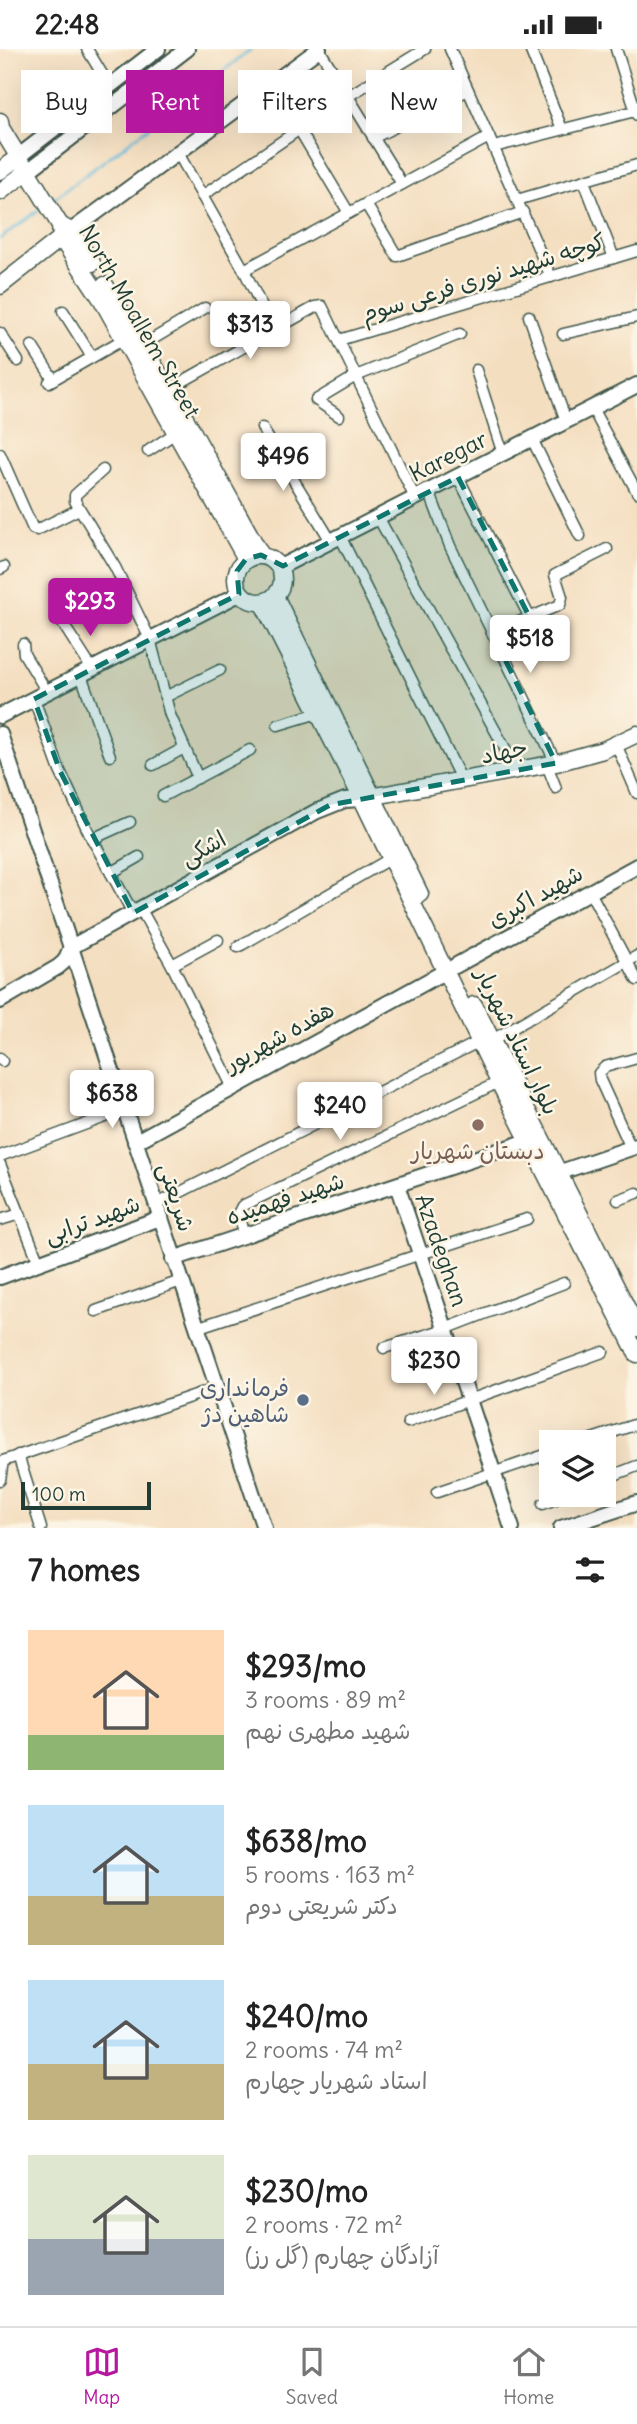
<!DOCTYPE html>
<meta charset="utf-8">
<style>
:root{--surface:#fff;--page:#f2f2f2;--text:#222;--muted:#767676;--line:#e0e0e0;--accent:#b5179e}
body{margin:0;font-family:Delius,"Playpen Sans Arabic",sans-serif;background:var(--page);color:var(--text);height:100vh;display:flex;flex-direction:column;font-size:26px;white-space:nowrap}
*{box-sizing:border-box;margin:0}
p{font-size:23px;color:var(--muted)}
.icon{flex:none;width:38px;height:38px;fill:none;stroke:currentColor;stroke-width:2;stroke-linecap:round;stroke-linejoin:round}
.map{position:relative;height:1479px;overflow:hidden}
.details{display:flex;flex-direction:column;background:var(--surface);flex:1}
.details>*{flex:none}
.top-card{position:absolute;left:21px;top:21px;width:595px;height:63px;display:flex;gap:14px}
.buttons{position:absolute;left:539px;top:1381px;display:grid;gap:14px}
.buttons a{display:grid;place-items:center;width:77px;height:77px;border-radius:0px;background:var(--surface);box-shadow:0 7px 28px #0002;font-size:35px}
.scale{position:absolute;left:21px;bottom:18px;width:130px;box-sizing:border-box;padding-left:7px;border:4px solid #1f3d34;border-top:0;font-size:19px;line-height:24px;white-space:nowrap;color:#1f3d34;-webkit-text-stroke:5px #fcf5e5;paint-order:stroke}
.price{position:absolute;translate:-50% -60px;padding:0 16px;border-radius:7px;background:#fff;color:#222;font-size:23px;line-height:46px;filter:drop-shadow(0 2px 4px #0008)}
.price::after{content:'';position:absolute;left:50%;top:42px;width:21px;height:16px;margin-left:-10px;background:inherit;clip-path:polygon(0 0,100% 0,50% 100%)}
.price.on{background:var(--accent);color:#fff}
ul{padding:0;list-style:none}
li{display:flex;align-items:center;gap:21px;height:175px;padding:0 28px}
li span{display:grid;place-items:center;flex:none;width:196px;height:140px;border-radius:0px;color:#555}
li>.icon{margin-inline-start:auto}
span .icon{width:84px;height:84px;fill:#fffc;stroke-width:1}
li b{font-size:30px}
h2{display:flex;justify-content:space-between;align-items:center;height:84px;padding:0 28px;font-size:30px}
.chip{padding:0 24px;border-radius:0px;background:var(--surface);box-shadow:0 7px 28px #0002;font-size:24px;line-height:63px}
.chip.on{background:var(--accent);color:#fff}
.status{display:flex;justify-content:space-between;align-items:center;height:49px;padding:0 35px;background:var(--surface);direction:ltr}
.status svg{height:19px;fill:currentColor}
.dock{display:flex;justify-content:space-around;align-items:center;height:98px;border-top:2px solid var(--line);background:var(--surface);font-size:19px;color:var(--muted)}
.dock a{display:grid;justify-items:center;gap:4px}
.dock .on{color:var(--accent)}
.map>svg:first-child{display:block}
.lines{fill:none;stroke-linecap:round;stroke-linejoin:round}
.stream{stroke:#5ebadc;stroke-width:2.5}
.street-casing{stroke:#3f5549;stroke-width:13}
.secondary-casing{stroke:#3f5549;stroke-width:18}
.primary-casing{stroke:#3f5549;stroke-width:19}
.street{stroke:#fff;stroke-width:10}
.secondary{stroke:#fff;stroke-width:14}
.primary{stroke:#fff;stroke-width:16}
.marked{fill:#0f766e;fill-opacity:0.2;stroke:#0f766e;stroke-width:5;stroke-dasharray:14 9;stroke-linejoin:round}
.education-dot{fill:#8d6e63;stroke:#fcf5e5;stroke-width:2.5}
.service-dot{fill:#5c6f8a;stroke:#fcf5e5;stroke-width:2.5}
.labels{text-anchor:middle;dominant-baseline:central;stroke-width:5;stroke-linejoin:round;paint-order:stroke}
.street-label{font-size:23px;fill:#1f3d34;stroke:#fcf5e5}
.education-label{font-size:23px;fill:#785e54;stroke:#fcf5e5}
.service-label{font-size:23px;fill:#4e5e75;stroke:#fcf5e5;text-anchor:end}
</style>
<div class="status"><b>22:48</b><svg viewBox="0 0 49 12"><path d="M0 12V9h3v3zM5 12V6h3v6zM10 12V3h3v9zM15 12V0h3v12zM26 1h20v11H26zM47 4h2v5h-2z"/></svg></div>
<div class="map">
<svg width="637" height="1479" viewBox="0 0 637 1479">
<rect width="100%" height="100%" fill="#fcf5e5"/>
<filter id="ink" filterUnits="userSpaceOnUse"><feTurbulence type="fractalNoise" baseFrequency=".0143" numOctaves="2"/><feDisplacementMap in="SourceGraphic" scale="14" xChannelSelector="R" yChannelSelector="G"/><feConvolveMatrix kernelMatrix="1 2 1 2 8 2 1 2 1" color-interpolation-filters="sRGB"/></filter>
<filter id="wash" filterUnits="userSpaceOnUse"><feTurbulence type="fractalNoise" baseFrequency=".00686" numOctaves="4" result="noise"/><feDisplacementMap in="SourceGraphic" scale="28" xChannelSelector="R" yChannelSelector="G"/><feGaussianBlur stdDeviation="1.57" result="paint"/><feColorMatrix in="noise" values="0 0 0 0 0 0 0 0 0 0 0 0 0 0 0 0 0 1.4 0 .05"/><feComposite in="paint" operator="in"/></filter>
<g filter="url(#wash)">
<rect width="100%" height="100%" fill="#f4dec0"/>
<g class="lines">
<g class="stream">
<polyline points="51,152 252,0"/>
<polyline points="0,190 43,158"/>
</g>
</g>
</g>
<g filter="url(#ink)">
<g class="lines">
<g class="street-casing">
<g id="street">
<polyline points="87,0 110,38"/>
<polyline points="319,0 402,135"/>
<polyline points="450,0 551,228"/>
<polyline points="530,0 562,80"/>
<polyline points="616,0 637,66"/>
<polyline points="272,35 349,164"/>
<polyline points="373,89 468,41"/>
<polyline points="494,98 635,62"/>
<polyline points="178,104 244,221 273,281"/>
<polyline points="584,132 614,209"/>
<polyline points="202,147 345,49 425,0"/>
<polyline points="517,151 637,116"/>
<polyline points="366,155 397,207 523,163"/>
<polyline points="244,221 489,88"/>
<polyline points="63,262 92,308"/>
<polyline points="529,267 566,372"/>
<polyline points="0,284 18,312"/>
<polyline points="563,285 637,268"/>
<polyline points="339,291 637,202"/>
<polyline points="143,296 205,259"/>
<polyline points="32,297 53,330"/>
<polyline points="476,321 503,405"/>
<polyline points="49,333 124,290"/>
<polyline points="169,340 315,258 322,257 415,449"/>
<polyline points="592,359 637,443"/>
<polyline points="339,367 316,351 356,327 460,285"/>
<polyline points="262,379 331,492"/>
<polyline points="532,390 580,487"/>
<polyline points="148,402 177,383"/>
<polyline points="0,405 33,480 37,481 79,460"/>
<polyline points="103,421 75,446 75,452 115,518 150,590 170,666 198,729"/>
<polyline points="458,428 530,569"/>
<polyline points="429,442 450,497 556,714"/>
<polyline points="378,468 518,723"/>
<polyline points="340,487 462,732"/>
<polyline points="0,520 4,518"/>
<polyline points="63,575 92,620"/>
<polyline points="492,584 560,556 562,548 555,526 607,500"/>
<polyline points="23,595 24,605 47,643"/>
<polyline points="81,626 110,707"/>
<polyline points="165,648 220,621"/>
<polyline points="34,650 60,722 89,784 133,864"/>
<polyline points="278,676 318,664"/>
<polyline points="616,695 637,744"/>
<polyline points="153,716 184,699"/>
<polyline points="547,716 556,739"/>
<polyline points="163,747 250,701"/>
<polyline points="92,790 130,773"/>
<polyline points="111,824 139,808"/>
<polyline points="590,843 637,931"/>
<polyline points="140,859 172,916 233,1039"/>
<polyline points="238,898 391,809"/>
<polyline points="172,916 218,891"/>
<polyline points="492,991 637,907"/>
<polyline points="0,1009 2,1012"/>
<polyline points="631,1099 600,1031 599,1024 605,1018 637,1009"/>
<polyline points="0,1107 124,1061"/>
<polyline points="0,1115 39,1214"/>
<polyline points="618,1151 637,1144"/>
<polyline points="155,1156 480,992"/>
<polyline points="0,1171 20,1165"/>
<polyline points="244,1187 238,1165 242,1157 499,1033"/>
<polyline points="96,1262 181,1232"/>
<polyline points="196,1279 527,1170"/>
<polyline points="384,1299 445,1280 564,1234"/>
<polyline points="408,1373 603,1303"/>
<polyline points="583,1393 637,1375"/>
<polyline points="18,1406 41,1479"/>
<polyline points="604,1430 637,1417"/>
<polyline points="0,1431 3,1412 216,1339"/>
<polyline points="437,1443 551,1404"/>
<polyline points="543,1455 566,1446"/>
</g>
</g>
<g class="secondary-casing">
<g id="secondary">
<polyline points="19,107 158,0"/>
<polyline points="28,122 187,0"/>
<polyline points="71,182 319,0"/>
<polyline points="280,518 637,336"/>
<polyline points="0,667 241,544"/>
<polyline points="0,685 264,1479"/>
<polyline points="455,917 637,817"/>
<polyline points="0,952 58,918 65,912 71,898 315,763 345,751 362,750"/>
<polyline points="135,1093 446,922"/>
<polyline points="549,1127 637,1097"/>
<polyline points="397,1136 512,1479"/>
<polyline points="173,1210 537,1089"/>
<polyline points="0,1228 160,1169"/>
<polyline points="561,1479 637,1454"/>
</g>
</g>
<g class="primary-casing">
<g id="primary">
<polyline points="0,72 1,79 60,176 61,189 102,251 246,510"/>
<polyline points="0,122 19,107"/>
<polyline points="0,143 28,122"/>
<polyline points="60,176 71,182 92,214"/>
<polyline points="105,236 174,349 261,506"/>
<polyline points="0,237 70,182"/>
<circle cx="259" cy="530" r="23"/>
<polyline points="275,547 420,845"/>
<polyline points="262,553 362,750 499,1033 637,1305"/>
<polyline points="364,749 556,714 603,701 637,685"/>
<polyline points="474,956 637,1279"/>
</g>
</g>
<use href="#street" class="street"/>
<use href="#secondary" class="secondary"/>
<use href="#primary" class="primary"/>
</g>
</g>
<path class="marked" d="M458,428l72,141 -38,15 64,130 -226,42 -197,108 -73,-142 -26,-72 205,-105 -2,-23 9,-12 15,-4 22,11z"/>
<circle class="education-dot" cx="478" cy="1076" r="7"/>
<circle class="service-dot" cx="303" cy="1351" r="7"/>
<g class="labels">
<g class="street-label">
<text transform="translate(483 228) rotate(-17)">کوچه شهید نوری فرعی سوم</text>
<text transform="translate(140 272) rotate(60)">North Moallem Street</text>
<text transform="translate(448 407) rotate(-27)">Karegar</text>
<text transform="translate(504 702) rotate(-11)">جهاد</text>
<text transform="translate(203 799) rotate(-29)">اشکی</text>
<text transform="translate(535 847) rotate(-29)">شهید اکبری</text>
<text transform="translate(279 987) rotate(-29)">هفده شهریور</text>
<text transform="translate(518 992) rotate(64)">بلوار استاد شهریار</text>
<text transform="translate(177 1148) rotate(72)">شریعتی</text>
<text transform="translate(285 1149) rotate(-18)">شهید فهمیده</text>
<text transform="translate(92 1170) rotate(-20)">شهید ترابی</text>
<text transform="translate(442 1201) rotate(71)">Azadeghan</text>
</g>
<g class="education-label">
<text x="478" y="1101">دبستان شهریار</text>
</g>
<g class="service-label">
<text x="289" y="1338">فرمانداری<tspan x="289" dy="26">شاهین دژ</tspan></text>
</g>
</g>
</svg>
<div class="buttons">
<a><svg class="icon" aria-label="layers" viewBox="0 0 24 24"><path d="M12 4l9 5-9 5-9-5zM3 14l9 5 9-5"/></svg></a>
</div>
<div class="scale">100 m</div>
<b class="price" style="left:250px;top:312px">$313</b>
<b class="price" style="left:283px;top:444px">$496</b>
<b class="price on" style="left:90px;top:589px">$293</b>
<b class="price" style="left:530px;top:626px">$518</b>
<b class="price" style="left:112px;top:1081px">$638</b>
<b class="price" style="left:340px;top:1093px">$240</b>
<b class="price" style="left:434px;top:1348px">$230</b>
<div class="top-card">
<a class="chip">Buy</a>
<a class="chip on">Rent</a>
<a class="chip">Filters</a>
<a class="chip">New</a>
</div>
</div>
<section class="details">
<h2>7 homes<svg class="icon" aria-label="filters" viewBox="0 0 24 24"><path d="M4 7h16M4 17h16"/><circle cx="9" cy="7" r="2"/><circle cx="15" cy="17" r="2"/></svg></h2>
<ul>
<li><span style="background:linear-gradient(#ffd9b3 75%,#8fb573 0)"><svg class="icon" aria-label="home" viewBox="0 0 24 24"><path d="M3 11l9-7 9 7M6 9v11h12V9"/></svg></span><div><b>$293/mo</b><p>3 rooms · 89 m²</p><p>شهید مطهری نهم</p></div></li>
<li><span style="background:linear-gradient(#bfe0f5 65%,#c2b280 0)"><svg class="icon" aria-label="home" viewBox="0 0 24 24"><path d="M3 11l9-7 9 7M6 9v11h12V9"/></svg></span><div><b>$638/mo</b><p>5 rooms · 163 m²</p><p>دکتر شریعتی دوم</p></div></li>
<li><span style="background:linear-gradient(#bfe0f5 60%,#c2b280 0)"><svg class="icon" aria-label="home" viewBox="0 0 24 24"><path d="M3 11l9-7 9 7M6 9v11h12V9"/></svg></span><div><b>$240/mo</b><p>2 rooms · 74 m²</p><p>استاد شهریار چهارم</p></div></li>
<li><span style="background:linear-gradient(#dfe7d0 60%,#9aa5b1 0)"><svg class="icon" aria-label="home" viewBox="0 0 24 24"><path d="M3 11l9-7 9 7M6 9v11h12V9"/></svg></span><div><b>$230/mo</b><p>2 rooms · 72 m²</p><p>آزادگان چهارم (گل رز)</p></div></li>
</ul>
</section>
<nav class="dock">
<a class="on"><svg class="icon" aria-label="map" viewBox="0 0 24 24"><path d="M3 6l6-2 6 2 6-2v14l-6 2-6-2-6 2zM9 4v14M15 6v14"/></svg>Map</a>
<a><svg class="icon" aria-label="saved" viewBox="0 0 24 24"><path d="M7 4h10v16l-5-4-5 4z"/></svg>Saved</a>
<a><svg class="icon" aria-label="home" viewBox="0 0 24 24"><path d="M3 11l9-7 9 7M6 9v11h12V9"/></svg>Home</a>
</nav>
